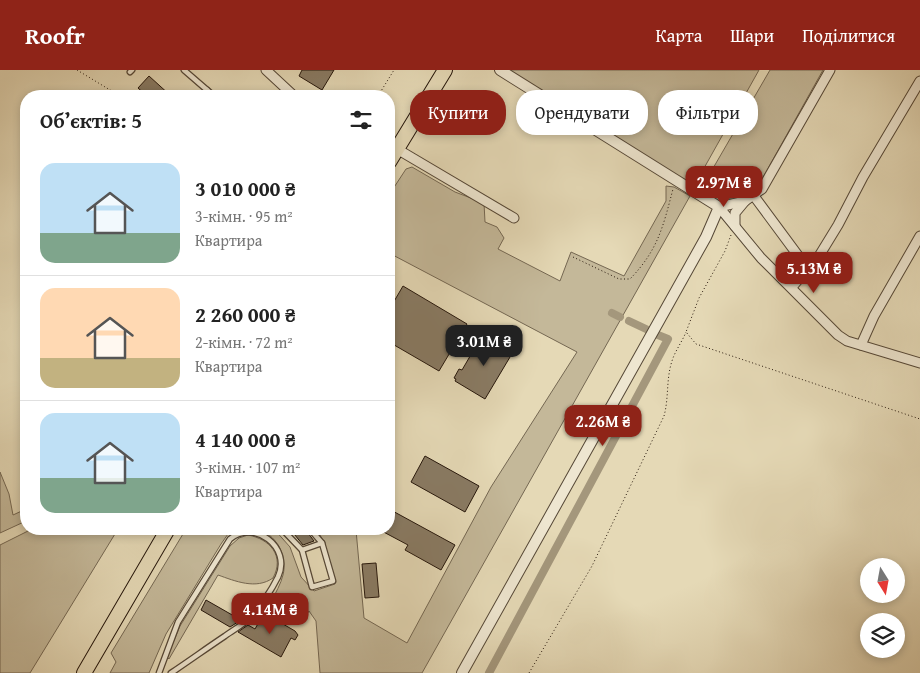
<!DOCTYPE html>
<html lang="uk">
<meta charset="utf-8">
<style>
:root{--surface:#fff;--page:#f2f2f2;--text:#222;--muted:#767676;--line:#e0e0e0;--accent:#8f2418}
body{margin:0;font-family:"Gentium Book Plus",serif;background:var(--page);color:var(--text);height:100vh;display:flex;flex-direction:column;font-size:19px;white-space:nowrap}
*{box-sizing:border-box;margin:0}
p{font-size:16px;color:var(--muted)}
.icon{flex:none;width:28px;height:28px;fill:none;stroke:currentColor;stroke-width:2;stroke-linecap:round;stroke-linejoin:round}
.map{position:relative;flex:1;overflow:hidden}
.details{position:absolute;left:20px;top:20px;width:375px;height:445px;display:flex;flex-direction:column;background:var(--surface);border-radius:20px;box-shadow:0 2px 8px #0003}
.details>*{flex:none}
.hud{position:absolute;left:410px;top:20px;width:435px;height:45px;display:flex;gap:10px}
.needle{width:32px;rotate:169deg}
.fabs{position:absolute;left:860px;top:488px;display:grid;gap:10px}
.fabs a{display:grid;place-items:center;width:45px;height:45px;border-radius:50%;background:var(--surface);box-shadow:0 2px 8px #0003;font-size:25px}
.price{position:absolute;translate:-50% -42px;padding:0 11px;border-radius:10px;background:var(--accent);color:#fff;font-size:16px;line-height:32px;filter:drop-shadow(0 1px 2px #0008)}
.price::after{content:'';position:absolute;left:50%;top:30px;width:15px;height:11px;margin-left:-8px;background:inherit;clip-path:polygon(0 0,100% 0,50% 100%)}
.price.active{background:#222;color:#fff}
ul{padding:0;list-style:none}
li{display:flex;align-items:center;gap:15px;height:125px;padding:0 20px}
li+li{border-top:1px solid var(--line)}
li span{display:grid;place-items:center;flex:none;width:140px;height:100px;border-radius:15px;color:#555}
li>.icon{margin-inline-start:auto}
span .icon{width:60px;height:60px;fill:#fffc;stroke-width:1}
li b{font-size:21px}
h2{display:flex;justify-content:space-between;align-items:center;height:60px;padding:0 20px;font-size:21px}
.tag{padding:0 18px;border-radius:20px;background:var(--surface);box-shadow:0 2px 8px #0003;font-size:18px;line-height:45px}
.tag.active{background:var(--accent);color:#fff}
header{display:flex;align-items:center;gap:30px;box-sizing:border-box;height:70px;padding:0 25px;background:var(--accent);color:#fff}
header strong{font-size:24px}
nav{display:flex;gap:28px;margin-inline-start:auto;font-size:18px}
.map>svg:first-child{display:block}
.green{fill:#c4b899;stroke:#746752}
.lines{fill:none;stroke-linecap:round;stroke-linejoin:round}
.canal{stroke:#a4977c;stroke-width:8}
.building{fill:#897b64;stroke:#25160b}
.service-casing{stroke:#554736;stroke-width:7}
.minor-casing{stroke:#554736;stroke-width:11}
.tertiary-casing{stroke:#554736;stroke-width:12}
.primary-casing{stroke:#25160b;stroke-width:16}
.path{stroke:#25160b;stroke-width:1;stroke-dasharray:1 2.5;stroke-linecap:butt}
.service{stroke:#eee6d0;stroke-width:4.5}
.minor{stroke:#eee6d0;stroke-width:9}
.tertiary{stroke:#eee6d0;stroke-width:10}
.primary{stroke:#e5d9b6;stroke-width:14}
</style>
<header>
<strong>Roofr</strong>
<nav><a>Карта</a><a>Шари</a><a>Поділитися</a></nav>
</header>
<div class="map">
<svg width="920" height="603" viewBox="0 0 920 603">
<rect width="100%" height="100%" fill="#e5d9b6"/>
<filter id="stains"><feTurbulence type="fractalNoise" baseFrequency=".004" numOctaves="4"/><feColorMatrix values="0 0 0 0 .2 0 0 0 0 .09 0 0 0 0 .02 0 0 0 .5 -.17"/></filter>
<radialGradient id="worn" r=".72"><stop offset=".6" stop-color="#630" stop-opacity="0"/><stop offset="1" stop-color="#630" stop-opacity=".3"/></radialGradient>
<g class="green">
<polygon points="507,0 759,0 694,116"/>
<path d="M770,0h53l-66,118c-18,12 -38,15 -56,1z"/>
<path d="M412,97l43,25 29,11 1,19 12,5 7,11 -6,11 62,32 11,-29 53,24 42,-75v-15l8,1 16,9 -268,477h-102l-4,-52 -7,-10 -6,9c-17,-1 -24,-3 -31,-19 3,-8 9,-17 11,-26 5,-19 -7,-42 -27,-46h18l16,18 11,30 13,14 21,-7 -12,-43 -6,-12 39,1 8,88 43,25 84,-156 86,-135 -188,-99v-58l17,-26z"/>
<polygon points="0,402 9,424 13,445 26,439 26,451 0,463"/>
<polygon points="32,459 118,459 30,603 0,603 0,475"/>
<polygon points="186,459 238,459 228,464 221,474 166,564 149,603 110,603 116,592 111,583"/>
<path d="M248,465c22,4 37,21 25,43 -17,12 -38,3 -55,-3l-49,84 -2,-2 13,-31 50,-80 9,-8z"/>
</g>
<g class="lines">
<g class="canal">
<polyline points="612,243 620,247"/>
<polyline points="629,251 646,259"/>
<polyline points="489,603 668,269 658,265"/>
</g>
</g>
<g class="building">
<polygon points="302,0 334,0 322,20 299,6"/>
<polygon points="149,6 171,26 147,26 138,18"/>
<polygon points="403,216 467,254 439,301 389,272 389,240"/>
<polygon points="483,264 513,282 485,329 455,311 456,309 454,308 459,299 462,300"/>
<polygon points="425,386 479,416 465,442 411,412"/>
<polygon points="389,439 455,475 441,500 405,480 408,475 378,459 389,459"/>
<polygon points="290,459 305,459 314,471 303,475"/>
<polygon points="376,493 379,527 365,528 362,494"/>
<polygon points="206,530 241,550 230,557 201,540"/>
<polygon points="264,543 295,561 298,565 295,570 291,568 281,587 238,562 248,555 255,559"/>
</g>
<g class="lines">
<g class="service-casing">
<g id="service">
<polyline points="184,0 214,26"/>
<polyline points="130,2 132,0"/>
<polyline points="202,26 207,20"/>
<polyline points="282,459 302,480 312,517 333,511 322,473 310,459"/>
<polyline points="302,480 322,473"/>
<path d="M159,603l19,-51 52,-83c24,-20 62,8 48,38 -6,12 -18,31 -28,41 -7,7 -17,12 -25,18 -18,12 -36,25 -54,37"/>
</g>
</g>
<g class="minor-casing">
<g id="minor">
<polyline points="266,0 294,26"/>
<polyline points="830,0 762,119 745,131 719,137 761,188 838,265 847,271 920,293"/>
<polyline points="389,78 397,79 514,148"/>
<polyline points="754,126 808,199"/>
<polyline points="735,156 735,143 745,131"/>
<polyline points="792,217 819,186 838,155 863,107 920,11"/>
<polyline points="861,275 874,246 920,166"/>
</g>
</g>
<g class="tertiary-casing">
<polyline id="tertiary" points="462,603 706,167 719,137 500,0"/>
</g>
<g class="primary-casing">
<g id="primary">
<polyline points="389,92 445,0"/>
<polyline points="84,603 168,459"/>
</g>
</g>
<g class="path">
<polyline points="77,0 120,26"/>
<polyline points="378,26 394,0"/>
<polyline points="731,165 725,181 699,228 686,262 696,274 920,349"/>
<path d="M573,187l46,22h11c28,-29 33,-52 43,-90"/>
<polyline points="322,462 346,459"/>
<path d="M529,603l63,-107 72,-150c5,-18 2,-37 8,-55 3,-10 10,-19 14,-29"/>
</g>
<use href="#service" class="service"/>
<use href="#minor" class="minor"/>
<use href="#tertiary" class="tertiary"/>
<use href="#primary" class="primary"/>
</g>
<rect width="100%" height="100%" filter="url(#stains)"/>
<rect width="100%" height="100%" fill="url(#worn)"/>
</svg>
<div class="fabs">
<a><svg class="needle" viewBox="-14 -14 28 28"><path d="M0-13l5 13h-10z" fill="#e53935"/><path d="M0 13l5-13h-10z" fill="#767676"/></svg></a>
<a><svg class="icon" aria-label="layers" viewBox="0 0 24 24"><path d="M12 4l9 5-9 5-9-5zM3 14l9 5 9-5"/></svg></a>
</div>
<b class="price" style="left:724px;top:138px">2.97M ₴</b>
<b class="price" style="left:814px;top:224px">5.13M ₴</b>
<b class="price active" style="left:484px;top:297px">3.01M ₴</b>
<b class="price" style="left:603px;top:377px">2.26M ₴</b>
<b class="price" style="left:270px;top:565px">4.14M ₴</b>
<div class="hud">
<a class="tag active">Купити</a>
<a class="tag">Орендувати</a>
<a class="tag">Фільтри</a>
</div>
<section class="details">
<h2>Об’єктів: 5<svg class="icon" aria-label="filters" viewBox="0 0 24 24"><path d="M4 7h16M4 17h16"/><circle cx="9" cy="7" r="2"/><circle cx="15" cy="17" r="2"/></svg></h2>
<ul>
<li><span style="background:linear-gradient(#bfe0f5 70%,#7fa58c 0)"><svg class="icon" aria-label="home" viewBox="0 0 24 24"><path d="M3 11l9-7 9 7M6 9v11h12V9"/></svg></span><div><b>3 010 000 ₴</b><p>3-кімн. · 95 m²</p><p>Квартира</p></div></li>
<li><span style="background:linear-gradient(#ffd9b3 70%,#c2b280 0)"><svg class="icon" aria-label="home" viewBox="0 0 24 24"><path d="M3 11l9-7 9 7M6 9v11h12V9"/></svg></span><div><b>2 260 000 ₴</b><p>2-кімн. · 72 m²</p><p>Квартира</p></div></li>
<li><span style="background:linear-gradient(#bfe0f5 65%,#7fa58c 0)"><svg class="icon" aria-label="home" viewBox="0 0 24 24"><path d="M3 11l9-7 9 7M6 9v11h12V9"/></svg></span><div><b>4 140 000 ₴</b><p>3-кімн. · 107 m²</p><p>Квартира</p></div></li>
</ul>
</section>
</div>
